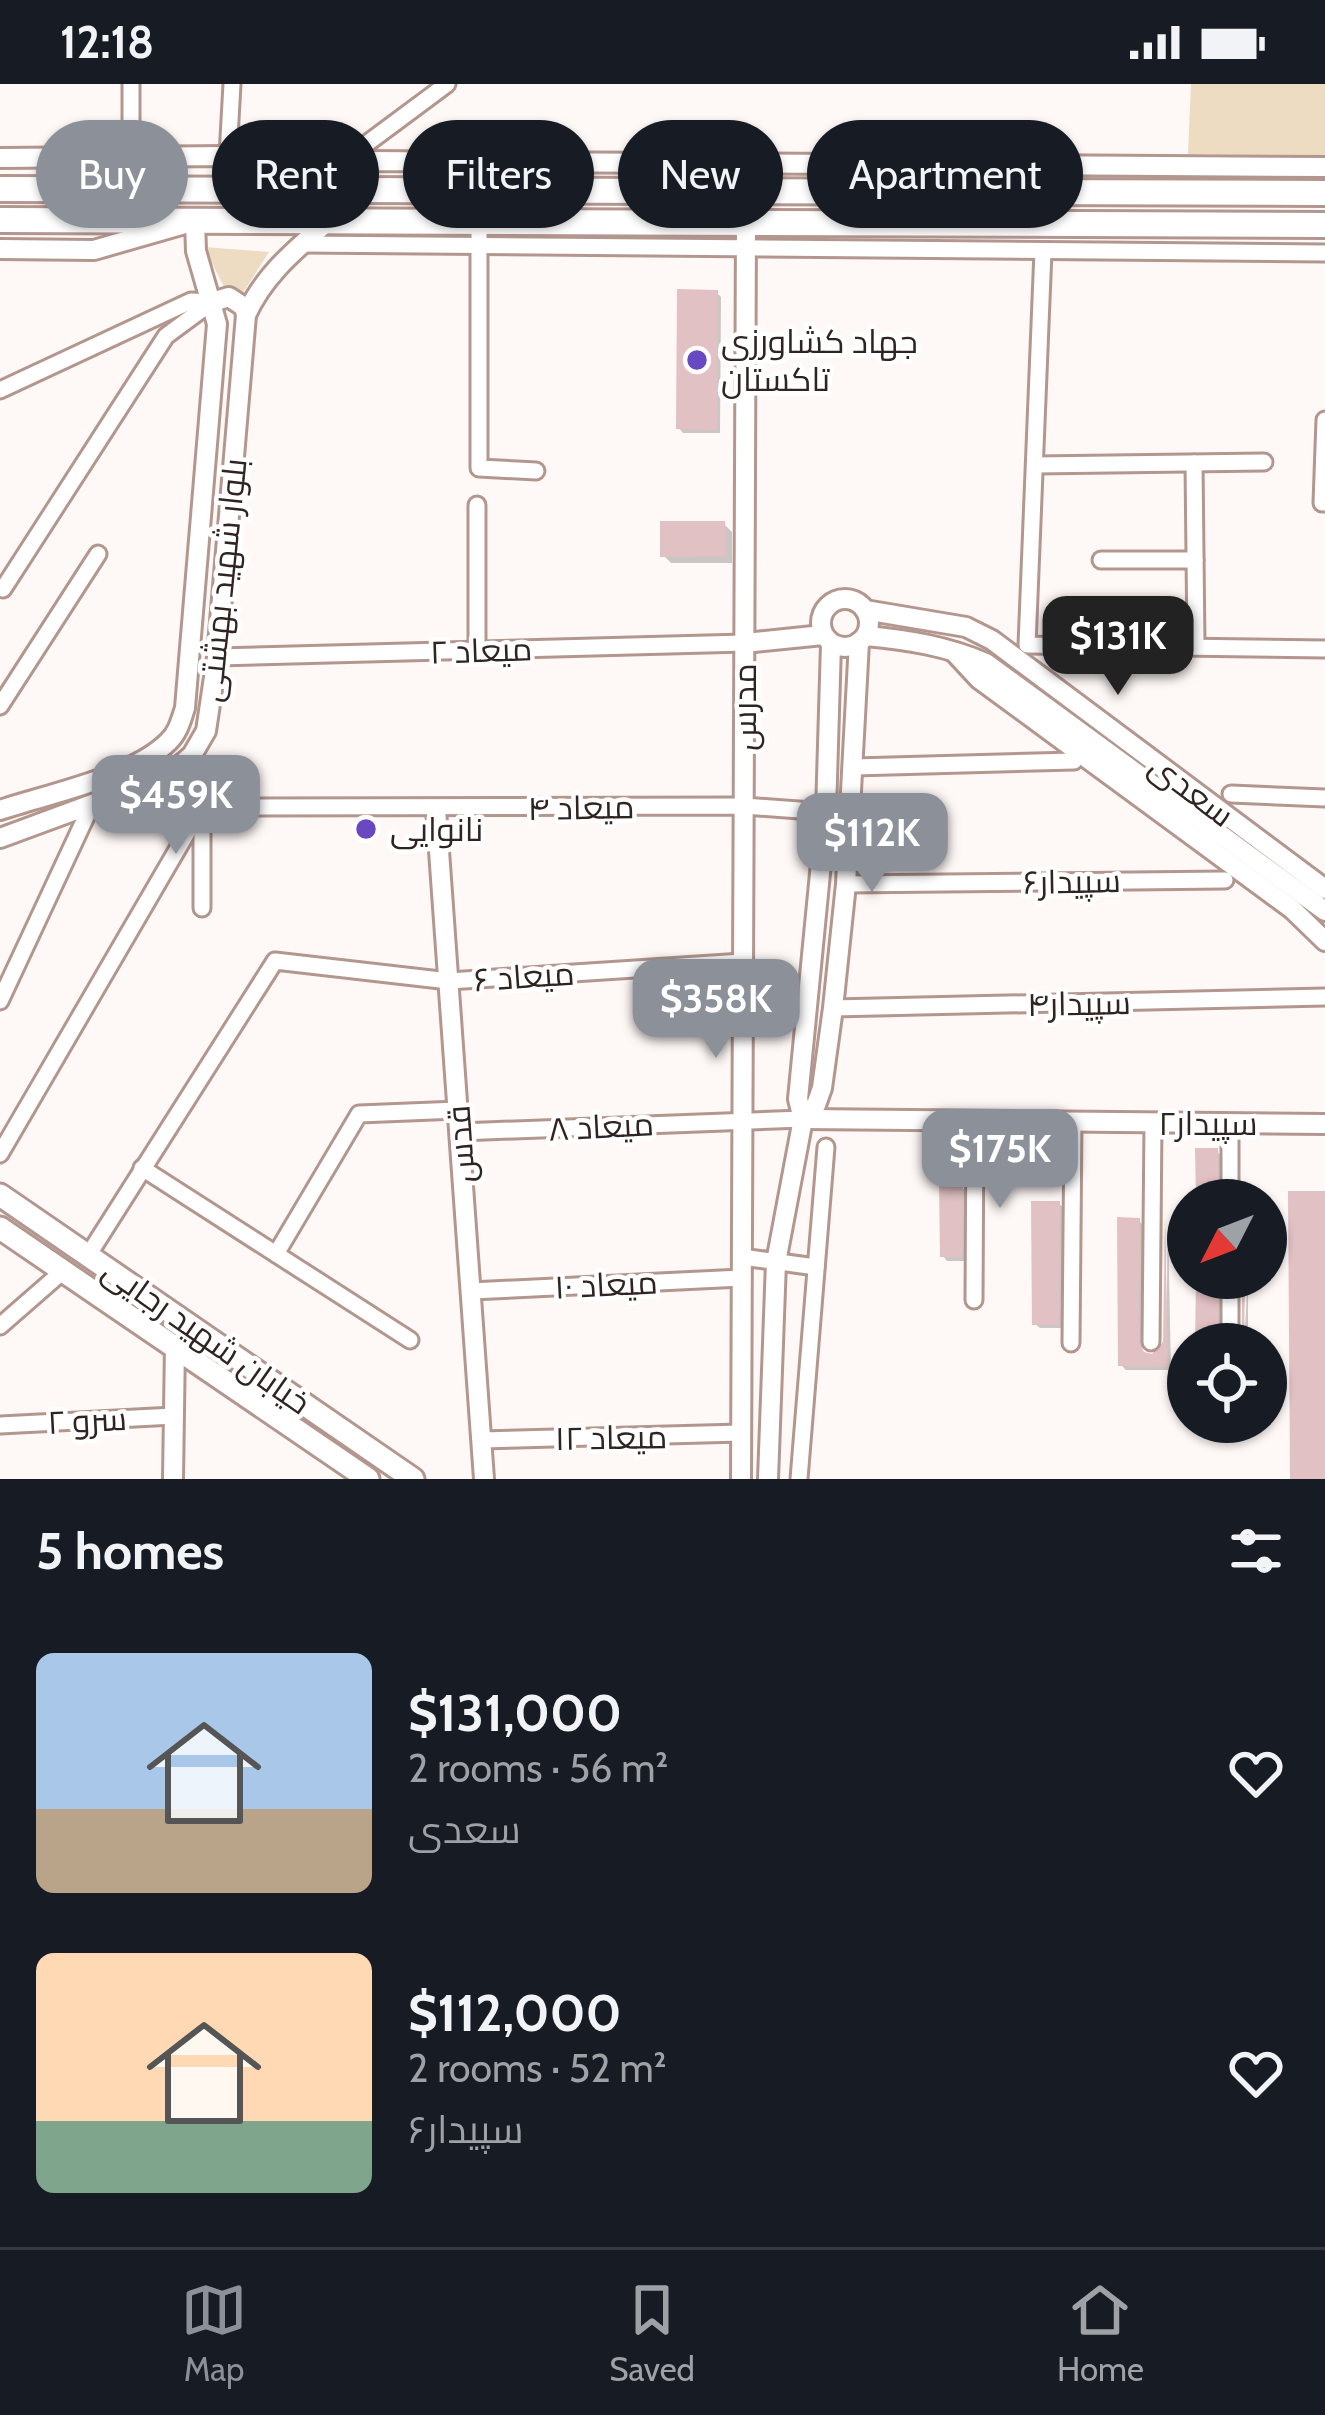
<!DOCTYPE html>
<meta charset="utf-8">
<style>
:root{--surface:#171b24;--page:#20242c;--text:#f1f3f6;--muted:#9ea1a6;--line:#363941;--accent:#8c9099}
body{margin:0;font-family:Cabin,Cairo,sans-serif;background:var(--page);color:var(--text);height:100vh;display:flex;flex-direction:column;font-size:45px;white-space:nowrap}
*{box-sizing:border-box;margin:0}
p{font-size:39px;color:var(--muted)}
.icon{flex:none;width:66px;height:66px;fill:none;stroke:currentColor;stroke-width:2;stroke-linecap:round;stroke-linejoin:round}
.map{position:relative;height:1395px;overflow:hidden}
.details{display:flex;flex-direction:column;background:var(--surface);flex:1}
.details>*{flex:none}
.top-card{position:absolute;left:36px;top:36px;width:1254px;height:108px;display:flex;gap:24px}
.needle{width:78px;rotate:228deg}
.fabs{position:absolute;left:1167px;top:1095px;display:grid;gap:24px}
.fabs a{display:grid;place-items:center;width:120px;height:120px;border-radius:50%;background:var(--surface);box-shadow:0 3px 9px #0004;font-size:60px}
.price{position:absolute;translate:-50% -102px;padding:0 27px;border-radius:24px;background:var(--accent);color:#fff;font-size:39px;line-height:78px;filter:drop-shadow(0 3px 6px #0008)}
.price::after{content:'';position:absolute;left:50%;top:72px;width:36px;height:27px;margin-left:-18px;background:inherit;clip-path:polygon(0 0,100% 0,50% 100%)}
.price.active{background:#222;color:#fff}
ul{padding:0;list-style:none}
li{display:flex;align-items:center;gap:36px;height:300px;padding:0 36px}
li span{display:grid;place-items:center;flex:none;width:336px;height:240px;border-radius:18px;color:#555}
li>.icon{margin-inline-start:auto}
span .icon{width:144px;height:144px;fill:#fffc;stroke-width:1}
li b{font-size:51px}
h2{display:flex;justify-content:space-between;align-items:center;height:144px;padding:0 36px;font-size:51px}
.pill{padding:0 42px;border-radius:54px;background:var(--surface);box-shadow:0 3px 9px #0004;font-size:42px;line-height:108px}
.pill.active{background:var(--accent);color:#fff}
.status{display:flex;justify-content:space-between;align-items:center;height:84px;padding:0 60px;background:var(--surface);direction:ltr}
.status svg{height:33px;fill:currentColor}
.dock{display:flex;justify-content:space-around;align-items:center;height:168px;border-top:3px solid var(--line);background:var(--surface);font-size:33px;color:var(--muted)}
.dock a{display:grid;justify-items:center;gap:6px}
.dock .active{color:var(--accent)}
.map>svg:first-child{display:block}
.green{fill:#eedcc2}
.shadow{fill:#0003}
.building{fill:#e1c1c3}
.lines{fill:none;stroke-linecap:round;stroke-linejoin:round}
.minor-casing{stroke:#b3978f;stroke-width:21}
.tertiary-casing{stroke:#b3978f;stroke-width:24}
.secondary-casing{stroke:#b3978f;stroke-width:27}
.primary-casing{stroke:#b3978f;stroke-width:30}
.minor{stroke:#fff;stroke-width:15}
.tertiary{stroke:#fff;stroke-width:18}
.secondary{stroke:#fff;stroke-width:21}
.primary{stroke:#fff;stroke-width:24}
.poi-dot{fill:#6849c2;stroke:#fff;stroke-width:4.5}
.labels{text-anchor:middle;dominant-baseline:central;stroke-width:9;stroke-linejoin:round;paint-order:stroke}
.poi-label{font-size:33px;fill:#2f2421;stroke:#fff;text-anchor:start}
.street-label{font-size:33px;fill:#2f2421;stroke:#fff}
</style>
<div class="status"><b>12:18</b><svg viewBox="0 0 49 12"><path d="M0 12V9h3v3zM5 12V6h3v6zM10 12V3h3v9zM15 12V0h3v12zM26 1h20v11H26zM47 4h2v5h-2z"/></svg></div>
<div class="map">
<svg width="1325" height="1395" viewBox="0 0 1325 1395">
<rect width="100%" height="100%" fill="#fef8f6"/>
<g class="green">
<polygon points="1191,0 1325,0 1325,72 1188,70"/>
<polygon points="204,163 269,168 234,223"/>
</g>
<g class="shadow">
<polygon points="717,209 721,213 720,349 683,349 679,344"/>
<polygon points="724,440 732,448 732,479 671,479 663,471"/>
<polygon points="1217,1067 1221,1072 1221,1116 1198,1116"/>
<polygon points="961,1103 966,1107 965,1177 947,1177 943,1172"/>
<polygon points="1059,1120 1064,1124 1062,1244 1040,1244 1035,1240"/>
<polygon points="1139,1137 1143,1141 1142,1266 1146,1272 1160,1271 1166,1259 1168,1141 1171,1286 1126,1286 1121,1281"/>
<polygon points="1198,1194 1224,1194 1222,1253 1232,1259 1245,1245 1248,1194 1248,1260 1198,1260"/>
</g>
<g class="building">
<polygon points="677,205 718,206 717,346 676,345"/>
<polygon points="660,437 725,437 726,472 660,473"/>
<polygon points="1195,1064 1218,1064 1218,1116 1196,1116"/>
<polygon points="939,1100 963,1100 962,1173 940,1173"/>
<polygon points="1288,1107 1325,1107 1325,1395 1290,1395"/>
<polygon points="1031,1117 1060,1117 1059,1241 1032,1241"/>
<polygon points="1117,1133 1140,1134 1139,1258 1144,1268 1152,1270 1163,1258 1165,1134 1168,1283 1118,1282"/>
<polygon points="1196,1194 1218,1194 1218,1244 1229,1255 1237,1253 1242,1244 1242,1194 1245,1194 1244,1260 1195,1260"/>
</g>
<g class="lines">
<g class="minor-casing">
<g id="minor">
<polyline points="131,0 131,73"/>
<polyline points="228,72 232,0"/>
<polyline points="329,106 334,84 447,0"/>
<polyline points="479,138 479,384 536,387"/>
<polyline points="302,160 1325,169"/>
<polyline points="1043,167 1027,561 1325,565"/>
<polyline points="0,306 191,217 211,218"/>
<polyline points="1325,336 1322,419 1325,419"/>
<polyline points="1194,379 1196,562"/>
<polyline points="1035,381 1264,378"/>
<polyline points="1101,476 1195,476"/>
<polyline points="3,505 166,252 212,218"/>
<polyline points="477,566 477,421"/>
<polyline points="217,573 745,559"/>
<polyline points="0,622 98,470"/>
<polyline points="854,683 1074,677"/>
<polyline points="1231,710 1325,714"/>
<polyline points="846,800 1225,796"/>
<polyline points="202,824 202,723 744,722 826,728"/>
<polyline points="0,917 91,722"/>
<polyline points="833,924 1325,913"/>
<polyline points="460,1048 803,1035"/>
<polyline points="0,1070 202,723 168,692"/>
<polyline points="142,1084 410,1256"/>
<polyline points="1230,1116 1230,1039"/>
<polyline points="89,1170 275,877 449,897 743,878"/>
<polyline points="276,1170 359,1030 458,1026"/>
<polyline points="742,1173 816,1183"/>
<polyline points="471,1207 742,1194"/>
<polyline points="974,1216 975,1037"/>
<polyline points="0,1242 63,1187"/>
<polyline points="1230,1243 1230,1194"/>
<polyline points="1151,1258 1153,1038"/>
<polyline points="1071,1259 1073,1037"/>
<polyline points="0,1341 174,1332"/>
<polyline points="482,1356 741,1349"/>
<polyline points="799,1395 826,1063"/>
</g>
</g>
<g class="tertiary-casing">
<g id="tertiary">
<polyline points="0,74 228,72 329,106 368,77 1325,83"/>
<path d="M0,165l94,1 101,-29 1,30 21,73 -32,384c-4,12 -7,25 -17,34 -35,35 -120,52 -168,68"/>
<polyline points="212,218 229,213 244,223 246,231"/>
<circle cx="845" cy="539" r="24"/>
<polyline points="865,526 966,543 992,556 1325,805"/>
<path d="M866,552c43,4 80,10 120,27l339,248"/>
<polyline points="745,559 823,551"/>
<polyline points="954,568 979,595 1292,825 1325,857"/>
<polyline points="436,725 484,1395"/>
<path d="M0,754l168,-62 24,-21 14,-24 11,-74 29,-342c18,-40 49,-65 81,-93"/>
<polyline points="803,1035 1325,1040"/>
<polyline points="803,1035 816,1021 822,1004 833,924 846,800 859,558"/>
<polyline points="173,1395 175,1260"/>
<polyline points="741,1395 746,139"/>
<polyline points="768,1395 776,1178 803,1035 798,1015 826,728 831,560"/>
</g>
</g>
<g class="secondary-casing">
<g id="secondary">
<polyline points="0,1111 413,1395"/>
<polyline points="0,1144 368,1395"/>
</g>
</g>
<g class="primary-casing">
<g id="primary">
<polyline points="0,105 1325,109"/>
<polyline points="0,136 1325,141"/>
</g>
</g>
<use href="#minor" class="minor"/>
<use href="#tertiary" class="tertiary"/>
<use href="#secondary" class="secondary"/>
<use href="#primary" class="primary"/>
</g>
<g class="poi-dot">
<circle cx="697" cy="276" r="12"/>
<circle cx="366" cy="745" r="12"/>
</g>
<g class="labels">
<g class="poi-label">
<text x="721" y="257">جهاد کشاورزی<tspan x="721" dy="38">تاکستان</tspan></text>
<text x="390" y="745">نانوایی</text>
</g>
<g class="street-label">
<text transform="translate(222 496) rotate(-84)">بلوار شهید بهشتی</text>
<text transform="translate(481 566) rotate(-2)">میعاد ۲</text>
<text transform="translate(744 623) rotate(-90)">مدرس</text>
<text transform="translate(1192 706) rotate(37)">سعدی</text>
<text transform="translate(581 723) rotate(-1)">میعاد ۴</text>
<text transform="translate(1072 797) rotate(-1)">سپیدار۶</text>
<text transform="translate(524 892) rotate(-4)">میعاد ۶</text>
<text transform="translate(1079 919) rotate(-1)">سپیدار۴</text>
<text x="1208" y="1039">سپیدار۲</text>
<text transform="translate(601 1042) rotate(-3)">میعاد ۸</text>
<text transform="translate(460 1060) rotate(-94)">قدس</text>
<text transform="translate(606 1200) rotate(-3)">میعاد ۱۰</text>
<text transform="translate(207 1252) rotate(35)">خیابان شهید رجایی</text>
<text transform="translate(87 1336) rotate(-3)">سرو ۲</text>
<text transform="translate(611 1353) rotate(-1)">میعاد ۱۲</text>
</g>
</g>
</svg>
<div class="fabs">
<a><svg class="needle" viewBox="-14 -14 28 28"><path d="M0-13l5 13h-10z" fill="#e53935"/><path d="M0 13l5-13h-10z" fill="#9ea1a6"/></svg></a>
<a><svg class="icon" aria-label="locate" viewBox="0 0 24 24"><circle cx="12" cy="12" r="6"/><path d="M12 2v4M12 18v4M2 12h4M18 12h4"/></svg></a>
</div>
<b class="price active" style="left:1118px;top:614px">$131K</b>
<b class="price" style="left:176px;top:773px">$459K</b>
<b class="price" style="left:872px;top:811px">$112K</b>
<b class="price" style="left:716px;top:977px">$358K</b>
<b class="price" style="left:1000px;top:1127px">$175K</b>
<div class="top-card">
<a class="pill active">Buy</a>
<a class="pill">Rent</a>
<a class="pill">Filters</a>
<a class="pill">New</a>
<a class="pill">Apartment</a>
</div>
</div>
<section class="details">
<h2>5 homes<svg class="icon" aria-label="filters" viewBox="0 0 24 24"><path d="M4 7h16M4 17h16"/><circle cx="9" cy="7" r="2"/><circle cx="15" cy="17" r="2"/></svg></h2>
<ul>
<li><span style="background:linear-gradient(#a9c7e8 65%,#b9a48a 0)"><svg class="icon" aria-label="home" viewBox="0 0 24 24"><path d="M3 11l9-7 9 7M6 9v11h12V9"/></svg></span><div><b>$131,000</b><p>2 rooms · 56 m²</p><p>سعدی</p></div><svg class="icon" aria-label="heart" viewBox="0 0 24 24"><path d="M12 20l-8-8c-3-5 5-10 8-4 3-6 11-1 8 4z"/></svg></li>
<li><span style="background:linear-gradient(#ffd9b3 70%,#7fa58c 0)"><svg class="icon" aria-label="home" viewBox="0 0 24 24"><path d="M3 11l9-7 9 7M6 9v11h12V9"/></svg></span><div><b>$112,000</b><p>2 rooms · 52 m²</p><p>سپیدار۶</p></div><svg class="icon" aria-label="heart" viewBox="0 0 24 24"><path d="M12 20l-8-8c-3-5 5-10 8-4 3-6 11-1 8 4z"/></svg></li>
</ul>
</section>
<nav class="dock">
<a class="active"><svg class="icon" aria-label="map" viewBox="0 0 24 24"><path d="M3 6l6-2 6 2 6-2v14l-6 2-6-2-6 2zM9 4v14M15 6v14"/></svg>Map</a>
<a><svg class="icon" aria-label="saved" viewBox="0 0 24 24"><path d="M7 4h10v16l-5-4-5 4z"/></svg>Saved</a>
<a><svg class="icon" aria-label="home" viewBox="0 0 24 24"><path d="M3 11l9-7 9 7M6 9v11h12V9"/></svg>Home</a>
</nav>
